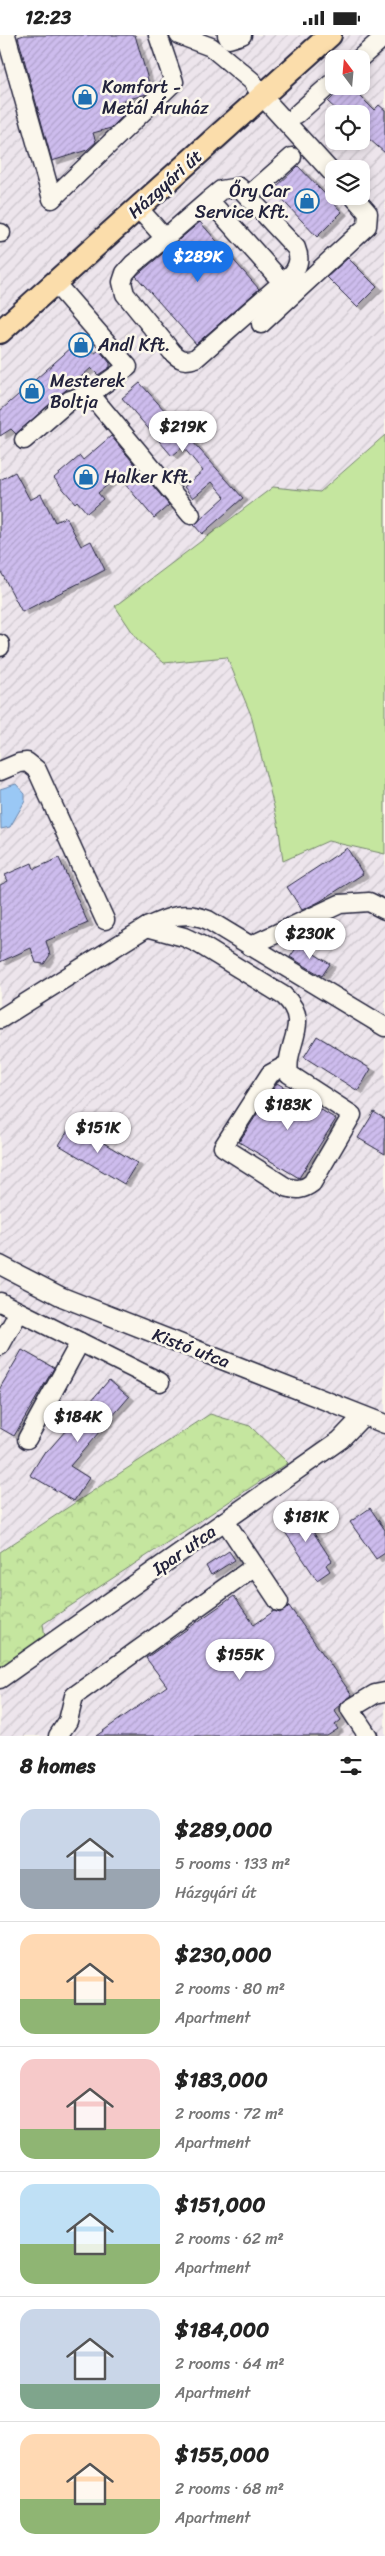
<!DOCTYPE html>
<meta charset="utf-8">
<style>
:root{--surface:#fff;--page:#f2f2f2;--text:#222;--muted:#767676;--line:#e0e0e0;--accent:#1a73e8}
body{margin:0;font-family:Sriracha,sans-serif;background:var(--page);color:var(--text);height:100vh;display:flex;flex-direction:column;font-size:19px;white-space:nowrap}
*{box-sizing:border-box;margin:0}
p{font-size:16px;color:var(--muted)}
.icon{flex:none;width:28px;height:28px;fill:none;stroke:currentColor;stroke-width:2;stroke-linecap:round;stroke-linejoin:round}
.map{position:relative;height:1701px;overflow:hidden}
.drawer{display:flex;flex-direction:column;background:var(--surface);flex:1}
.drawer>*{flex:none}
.needle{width:32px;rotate:344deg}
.fabs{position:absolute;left:325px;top:15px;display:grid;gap:10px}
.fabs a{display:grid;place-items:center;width:45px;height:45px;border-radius:10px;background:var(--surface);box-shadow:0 2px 8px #0003;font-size:25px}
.price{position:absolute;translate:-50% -42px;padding:0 11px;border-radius:18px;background:#fff;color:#222;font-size:16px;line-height:32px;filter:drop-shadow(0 1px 2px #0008)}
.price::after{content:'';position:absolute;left:50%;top:30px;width:15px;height:11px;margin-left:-8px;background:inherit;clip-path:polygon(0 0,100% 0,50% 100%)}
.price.current{background:var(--accent);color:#fff}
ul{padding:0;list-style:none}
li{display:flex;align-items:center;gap:15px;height:125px;padding:0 20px}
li+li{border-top:1px solid var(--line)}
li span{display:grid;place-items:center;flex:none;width:140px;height:100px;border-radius:15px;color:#555}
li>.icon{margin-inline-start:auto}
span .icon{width:60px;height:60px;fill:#fffc;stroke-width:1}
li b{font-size:21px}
h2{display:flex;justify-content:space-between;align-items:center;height:60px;padding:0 20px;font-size:21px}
.status{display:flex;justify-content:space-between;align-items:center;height:35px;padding:0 25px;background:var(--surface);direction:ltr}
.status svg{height:14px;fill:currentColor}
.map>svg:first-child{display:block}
.industrial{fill:url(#industrial-furrows);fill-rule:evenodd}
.green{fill:#c5e69f;stroke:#74846d}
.forest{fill:url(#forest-crowns);stroke:#74846d}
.water{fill:#9ac8f5;stroke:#6a86ab}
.building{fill:url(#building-hatch);stroke:#22223b;filter:url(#shadow)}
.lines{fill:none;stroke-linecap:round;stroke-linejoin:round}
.minor-casing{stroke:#22223b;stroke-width:21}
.major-casing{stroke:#22223b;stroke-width:26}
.minor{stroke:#fbf7ec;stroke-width:18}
.major{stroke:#fbddab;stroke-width:22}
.labels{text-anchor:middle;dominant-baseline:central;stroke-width:5;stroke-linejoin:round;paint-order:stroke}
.poi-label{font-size:18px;fill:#22223b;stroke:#fbf7ec;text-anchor:start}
.street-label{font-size:18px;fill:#22223b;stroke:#fbf7ec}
</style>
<div class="status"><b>12:23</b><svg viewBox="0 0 49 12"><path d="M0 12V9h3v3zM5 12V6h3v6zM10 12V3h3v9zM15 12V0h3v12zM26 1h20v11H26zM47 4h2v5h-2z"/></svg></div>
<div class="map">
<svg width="385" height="1701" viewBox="0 0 385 1701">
<defs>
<pattern id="industrial-furrows" width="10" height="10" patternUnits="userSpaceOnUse" patternTransform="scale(1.25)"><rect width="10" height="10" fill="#ede5ec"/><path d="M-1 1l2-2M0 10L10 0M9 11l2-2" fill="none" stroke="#cbc4cb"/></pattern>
<pattern id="forest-crowns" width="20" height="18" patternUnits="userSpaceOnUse" patternTransform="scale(1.25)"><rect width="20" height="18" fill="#c5e69f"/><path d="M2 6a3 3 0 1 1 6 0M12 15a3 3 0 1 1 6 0" fill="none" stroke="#a9c58a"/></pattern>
<pattern id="building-hatch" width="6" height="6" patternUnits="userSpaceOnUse" patternTransform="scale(1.25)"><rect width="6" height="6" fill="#cdbced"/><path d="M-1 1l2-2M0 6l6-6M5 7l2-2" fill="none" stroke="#b0a1cc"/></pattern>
<filter id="shadow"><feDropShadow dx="5.5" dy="3" stdDeviation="0" flood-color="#0004"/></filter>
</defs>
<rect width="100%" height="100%" fill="#fbf7ec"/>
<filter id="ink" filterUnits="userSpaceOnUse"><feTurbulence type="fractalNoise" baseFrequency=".02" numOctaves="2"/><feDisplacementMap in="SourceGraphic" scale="10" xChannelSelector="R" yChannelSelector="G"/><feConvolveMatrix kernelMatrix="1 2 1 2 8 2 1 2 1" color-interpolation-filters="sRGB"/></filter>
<g filter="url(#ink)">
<path class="industrial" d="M0,0h385v400l-65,57 -47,-5 -109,176 63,-6 24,58 27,108 5,38 45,-20 57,13v882h-385zM334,24h27v27h-27zM334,79h27v27h-27zM334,134h27v27h-27z"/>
<polygon class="green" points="385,400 385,819 328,806 283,826 278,788 251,680 227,622 164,628 137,604 115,571 273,452 320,457"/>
<polygon class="forest" points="210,1379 250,1391 288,1428 43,1589 45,1602 0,1633 0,1517"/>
<polygon class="water" points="16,749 25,759 25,766 10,792 1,794 0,754"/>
<g class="building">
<polygon points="24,0 135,0 151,55 146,59 120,67 124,80 111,93 93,98 96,107 87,115 52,126 18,2"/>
<polygon points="344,51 350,51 374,75 379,70 385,75 385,118 361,97 361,79 341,79 328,67"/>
<polygon points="298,131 342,177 317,202 273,155"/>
<polygon points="200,187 259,254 196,309 136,241"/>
<polygon points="348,223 377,252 357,272 327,242"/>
<polygon points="81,304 94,319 99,315 110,328 110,332 98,340 91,333 16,399 11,394 0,401 0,376"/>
<polygon points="140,348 243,463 202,499 194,490 225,462 212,447 193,463 184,452 203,436 183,412 172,421 122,363"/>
<polygon points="111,401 169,470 154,483 118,441 98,458 103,464 87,478 77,466 75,468 54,443 80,421 83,425"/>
<polygon points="15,437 30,465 41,459 55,487 66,482 81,511 91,506 105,535 22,577 0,535 0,445"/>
<polygon points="347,813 363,839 319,867 302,875 287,852"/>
<polygon points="59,823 88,888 46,906 50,920 44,929 36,928 31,913 0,927 0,850 8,846 5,840 32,828 34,834"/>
<polygon points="299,909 330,929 322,941 290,922"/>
<polygon points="317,1001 371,1034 358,1056 304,1022"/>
<polygon points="277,1048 336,1084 299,1143 239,1107"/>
<polygon points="374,1077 385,1084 385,1119 358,1103"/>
<polygon points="72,1089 137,1128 124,1149 59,1110"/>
<polygon points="22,1315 54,1333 14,1401 0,1393 0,1353"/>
<polygon points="109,1345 129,1362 70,1431 89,1443 74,1466 30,1440 45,1416 47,1417"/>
<polygon points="297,1472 332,1526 326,1530 330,1536 317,1545 277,1485"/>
<polygon points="370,1473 385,1495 385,1518 376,1524 350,1487"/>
<polygon points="229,1516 235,1525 211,1540 206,1531"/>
<polygon points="234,1561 254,1590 274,1576 280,1578 289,1571 352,1660 334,1675 341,1685 335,1690 338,1694 327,1701 96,1701 167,1651 146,1623"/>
</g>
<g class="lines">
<g class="minor-casing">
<g id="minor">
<polyline points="6,0 52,164 174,47 158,0"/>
<polyline points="179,0 211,12 252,46 262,61 334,140"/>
<polyline points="227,0 229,4 242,0"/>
<polyline points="359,24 385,1"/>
<polyline points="297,79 334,46"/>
<polyline points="248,161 292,122"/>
<polyline points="138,173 165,203 209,165 282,247"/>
<polyline points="0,198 1,198"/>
<path d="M165,203l-32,26 -8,9 -3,9 3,12 47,58c8,8 13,10 24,6l97,-85c6,-9 7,-15 3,-25l-57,-61 -18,3 -12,10"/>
<polyline points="261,289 367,191 368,178 353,161"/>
<polyline points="90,359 191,480"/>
<polyline points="24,405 70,365 90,359 128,332 55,248"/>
<polyline points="0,609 0,612"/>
<polyline points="0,736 19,728 27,727 37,735 105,885"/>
<path d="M147,892l37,10 15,7 85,52c29,27 0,48 5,78l63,41 -40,68c-9,7 -15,7 -26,4l-63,-40 47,-73 18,-10"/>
<polyline points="250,911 340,869 369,867 385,875"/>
<path d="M0,984l147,-92c21,-10 38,-17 61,-7l177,107"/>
<polyline points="0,1230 62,1262 385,1389"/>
<polyline points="0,1267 160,1347"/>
<polyline points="0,1311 19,1277"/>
<polyline points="27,1404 80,1307"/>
<polyline points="225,1486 279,1567"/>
<polyline points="0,1644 340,1405 363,1381"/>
<polyline points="58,1701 68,1686 74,1661 255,1531"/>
<polyline points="368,1701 350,1674 375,1659 385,1657"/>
</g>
</g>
<g class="major-casing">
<polyline id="major" points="0,297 330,0"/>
</g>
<use href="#minor" class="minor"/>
<use href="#major" class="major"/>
</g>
</g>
<defs>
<g id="shop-ring" transform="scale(1.25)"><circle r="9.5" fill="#fbf7ec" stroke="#1f6fb2" stroke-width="1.5"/><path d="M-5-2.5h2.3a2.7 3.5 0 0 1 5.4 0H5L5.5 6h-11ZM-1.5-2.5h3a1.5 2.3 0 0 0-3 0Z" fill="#1f6fb2"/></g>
</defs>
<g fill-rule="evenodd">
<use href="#shop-ring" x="85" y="62"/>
<use href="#shop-ring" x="307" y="166"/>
<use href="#shop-ring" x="81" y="310"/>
<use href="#shop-ring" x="32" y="356"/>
<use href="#shop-ring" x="86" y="442"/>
</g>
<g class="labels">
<g class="poi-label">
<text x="102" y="52">Komfort -<tspan x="102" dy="21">Metál Áruház</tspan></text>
<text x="290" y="156" text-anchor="end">Őry Car<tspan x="290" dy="21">Service Kft.</tspan></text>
<text x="98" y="310">Andl Kft.</text>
<text x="50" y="346">Mesterek<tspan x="50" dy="21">Boltja</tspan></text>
<text x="104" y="442">Halker Kft.</text>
</g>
<g class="street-label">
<text transform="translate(165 149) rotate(-42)">Házgyári út</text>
<text transform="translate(191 1313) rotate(21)">Kistó utca</text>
<text transform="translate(184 1515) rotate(-35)">Ipar utca</text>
</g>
</g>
</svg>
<div class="fabs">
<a><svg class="needle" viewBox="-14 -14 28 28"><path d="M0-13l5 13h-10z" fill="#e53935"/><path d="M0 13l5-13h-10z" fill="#767676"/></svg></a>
<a><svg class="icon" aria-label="locate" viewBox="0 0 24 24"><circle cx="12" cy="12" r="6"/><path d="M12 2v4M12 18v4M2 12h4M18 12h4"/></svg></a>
<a><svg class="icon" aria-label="layers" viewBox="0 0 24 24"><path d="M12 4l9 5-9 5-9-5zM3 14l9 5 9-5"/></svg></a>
</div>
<b class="price current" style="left:198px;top:248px">$289K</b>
<b class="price" style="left:183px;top:418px">$219K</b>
<b class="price" style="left:310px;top:925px">$230K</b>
<b class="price" style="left:288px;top:1096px">$183K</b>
<b class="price" style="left:98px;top:1119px">$151K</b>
<b class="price" style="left:78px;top:1408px">$184K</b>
<b class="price" style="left:306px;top:1508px">$181K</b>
<b class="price" style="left:240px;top:1646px">$155K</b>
</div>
<section class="drawer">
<h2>8 homes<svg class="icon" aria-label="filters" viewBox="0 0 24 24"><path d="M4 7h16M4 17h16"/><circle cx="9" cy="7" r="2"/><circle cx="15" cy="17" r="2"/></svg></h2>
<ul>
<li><span style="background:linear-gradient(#c9d6e8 60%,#9aa5b1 0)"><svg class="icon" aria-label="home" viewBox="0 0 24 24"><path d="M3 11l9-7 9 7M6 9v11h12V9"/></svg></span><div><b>$289,000</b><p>5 rooms · 133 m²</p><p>Házgyári út</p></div></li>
<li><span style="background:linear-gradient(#ffd9b3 65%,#8fb573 0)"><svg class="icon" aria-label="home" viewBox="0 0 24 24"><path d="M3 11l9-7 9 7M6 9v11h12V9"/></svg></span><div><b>$230,000</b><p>2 rooms · 80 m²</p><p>Apartment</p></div></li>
<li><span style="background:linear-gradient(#f6c9c9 70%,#8fb573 0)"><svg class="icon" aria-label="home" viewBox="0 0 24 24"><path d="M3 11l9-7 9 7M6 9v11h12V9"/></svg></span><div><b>$183,000</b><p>2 rooms · 72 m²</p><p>Apartment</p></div></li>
<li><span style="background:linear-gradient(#bfe0f5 60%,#8fb573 0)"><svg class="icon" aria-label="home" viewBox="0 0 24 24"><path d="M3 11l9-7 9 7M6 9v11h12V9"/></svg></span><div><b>$151,000</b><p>2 rooms · 62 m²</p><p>Apartment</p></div></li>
<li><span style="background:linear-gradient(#c9d6e8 75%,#7fa58c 0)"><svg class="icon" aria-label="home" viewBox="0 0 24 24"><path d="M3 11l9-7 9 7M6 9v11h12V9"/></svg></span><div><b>$184,000</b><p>2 rooms · 64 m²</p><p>Apartment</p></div></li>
<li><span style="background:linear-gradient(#ffd9b3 65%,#8fb573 0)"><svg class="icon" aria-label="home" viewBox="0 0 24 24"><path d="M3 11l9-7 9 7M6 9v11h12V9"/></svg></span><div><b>$155,000</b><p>2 rooms · 68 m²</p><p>Apartment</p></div></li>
</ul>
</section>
